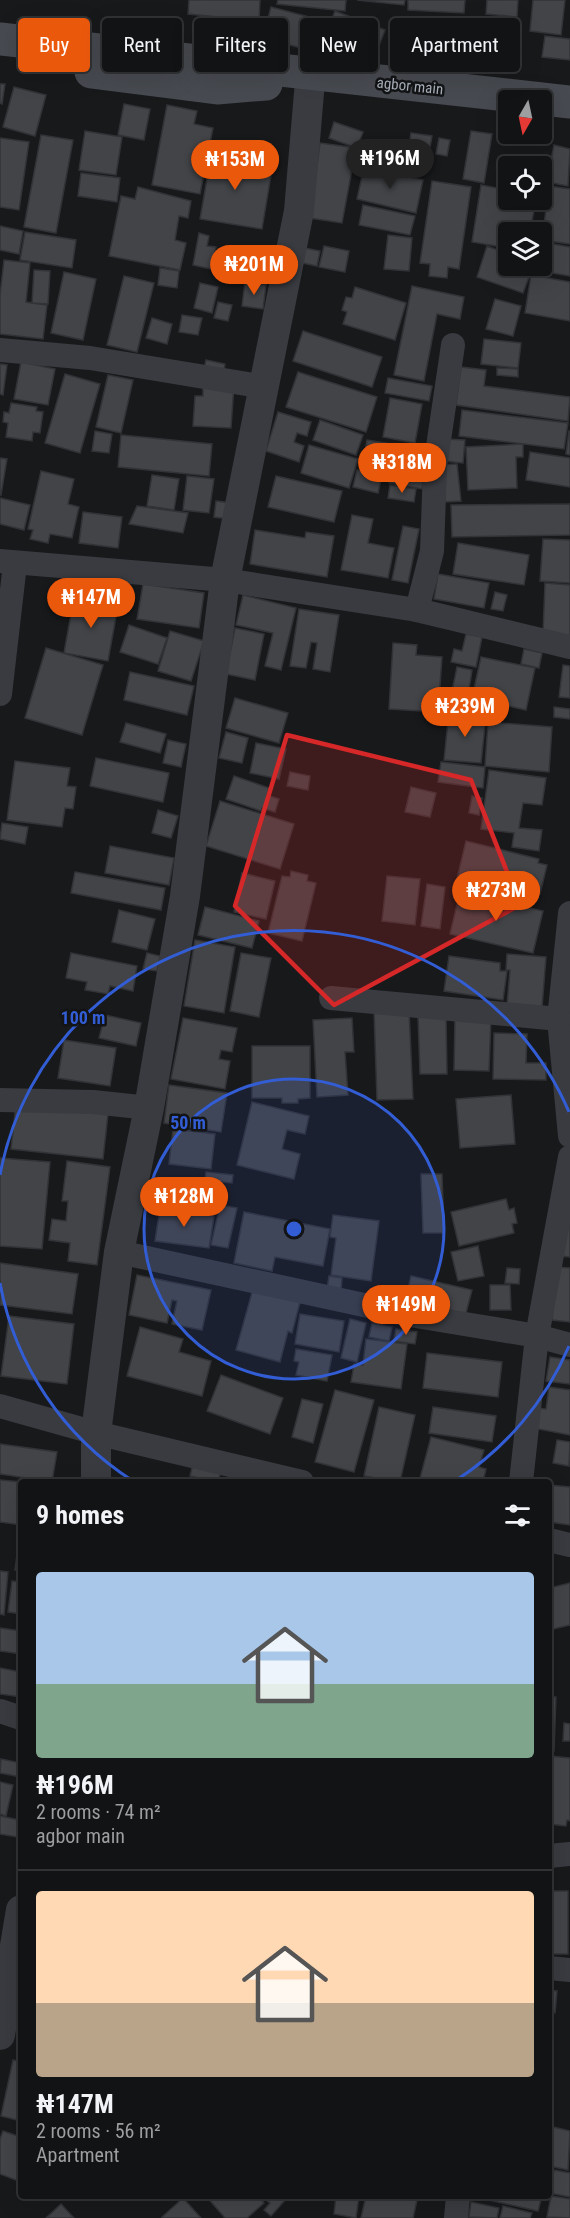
<!DOCTYPE html>
<meta charset="utf-8">
<style>
:root{--surface:#121314;--page:#1f2022;--text:#f1f3f6;--muted:#9c9ea0;--line:#313234;--accent:#ea580c}
body{margin:0;font-family:"Roboto Condensed",sans-serif;background:var(--page);color:var(--text);height:100vh;display:flex;flex-direction:column;font-size:22px;white-space:nowrap}
*{box-sizing:border-box;margin:0}
p{font-size:20px;color:var(--muted)}
.icon{flex:none;width:33px;height:33px;fill:none;stroke:currentColor;stroke-width:2;stroke-linecap:round;stroke-linejoin:round}
.map{position:relative;flex:1;overflow:hidden}
.drawer{position:absolute;left:18px;top:1479px;width:534px;height:720px;display:flex;flex-direction:column;background:var(--surface);border-radius:6px;box-shadow:0 6px 24px #0002,0 0 0 2px var(--line)}
.drawer>*{flex:none}
.guide{position:absolute;left:18px;top:18px;width:534px;height:54px;display:flex;gap:12px}
.needle{width:39px;rotate:189deg}
.tools{position:absolute;left:498px;top:90px;display:grid;gap:12px}
.tools a{display:grid;place-items:center;width:54px;height:54px;border-radius:6px;background:var(--surface);box-shadow:0 6px 24px #0002,0 0 0 2px var(--line);font-size:30px}
.price{position:absolute;translate:-50% -51px;padding:0 14px;border-radius:21px;background:var(--accent);color:#fff;font-size:20px;line-height:39px;filter:drop-shadow(0 2px 3px #0008)}
.price::after{content:'';position:absolute;left:50%;top:36px;width:18px;height:14px;margin-left:-9px;background:inherit;clip-path:polygon(0 0,100% 0,50% 100%)}
.price.active{background:#222;color:#fff}
ul{padding:0;list-style:none}
li{display:grid;align-content:center;gap:12px;height:318px;padding:0 18px}
li+li{border-top:2px solid var(--line)}
li span{display:grid;place-items:center;height:186px;border-radius:6px;color:#555}
li>.icon{margin-inline-start:auto}
span .icon{width:108px;height:108px;fill:#fffc;stroke-width:1}
li b{font-size:26px}
h2{display:flex;justify-content:space-between;align-items:center;height:72px;padding:0 18px;font-size:26px}
.tag{padding:0 21px;border-radius:6px;background:var(--surface);box-shadow:0 6px 24px #0002,0 0 0 2px var(--line);font-size:21px;line-height:54px}
.tag.active{background:var(--accent);color:#fff}
.map>svg:first-child{display:block}
.building{fill:#424448;stroke:#323337;stroke-width:1.5}
.lines{fill:none;stroke-linecap:round;stroke-linejoin:round}
.minor{stroke:#393b40;stroke-width:24}
.tertiary{stroke:#393b40;stroke-width:30}
.secondary{stroke:#474a50;stroke-width:33}
.marked{fill:#d62828;fill-opacity:0.2;stroke:#d62828;stroke-width:4.5;stroke-linejoin:round}
.ring{fill:none;stroke:#325dd4;stroke-width:3}
.labels{text-anchor:middle;dominant-baseline:central;stroke-width:5;stroke-linejoin:round;paint-order:stroke}
.street-label{font-size:15px;fill:#aab1bb;stroke:#131416}
.centre{fill:#325dd4;stroke:#131416;stroke-width:3}
.ring-label{font-size:18px;text-anchor:middle;font-weight:bold;fill:#325dd4;stroke:#131416;stroke-width:5;stroke-linejoin:round;paint-order:stroke}
</style>
<div class="map">
<svg width="570" height="2218" viewBox="0 0 570 2218">
<rect width="100%" height="100%" fill="#18191b"/>
<g class="building">
<polygon points="189,0 260,0 259,21 188,14"/>
<polygon points="278,0 346,0 345,11 277,4"/>
<polygon points="357,0 405,0 404,5"/>
<polygon points="408,0 465,0 464,13 408,10"/>
<polygon points="487,0 518,0 517,17 486,14"/>
<polygon points="533,0 565,0 561,35 530,31"/>
<polygon points="271,7 313,18 305,49 263,38"/>
<polygon points="335,11 385,30 372,64 322,45"/>
<polygon points="545,36 570,39 570,60 542,57"/>
<polygon points="0,84 5,84 2,104 0,103"/>
<polygon points="14,87 46,95 35,136 3,127"/>
<polygon points="124,104 150,109 144,140 118,135"/>
<polygon points="167,105 197,111 194,124 213,128 200,194 152,185"/>
<polygon points="334,122 363,132 357,148 329,138"/>
<polygon points="85,131 122,137 116,175 79,170"/>
<polygon points="471,131 492,134 484,183 463,179"/>
<polygon points="411,133 432,136 426,171 406,167"/>
<polygon points="41,135 73,140 56,233 24,227"/>
<polygon points="0,138 29,142 19,210 0,207"/>
<polygon points="439,138 450,140 447,156 436,154"/>
<polygon points="320,143 356,148 342,223 310,218"/>
<polygon points="554,145 570,149 568,186 547,182"/>
<polygon points="212,150 244,155 242,164 272,169 262,229 200,219"/>
<polygon points="364,167 423,180 416,213 357,199"/>
<polygon points="81,173 120,178 117,202 78,196"/>
<polygon points="432,181 471,187 459,269 448,267 447,278 429,276 430,264 420,263"/>
<polygon points="481,185 508,190 508,200 536,200 530,232 508,232 508,248 472,242"/>
<polygon points="549,186 570,189 570,244 542,240"/>
<polygon points="138,187 191,201 188,218 179,216 175,240 186,243 180,270 109,256 121,196 135,199"/>
<polygon points="363,205 415,216 410,235 359,225"/>
<polygon points="0,226 23,231 19,254 0,250"/>
<polygon points="25,232 76,240 72,268 20,260"/>
<polygon points="199,233 209,236 207,246 216,247 211,269 193,265"/>
<polygon points="388,235 412,238 409,271 384,269"/>
<polygon points="542,242 570,247 570,276 534,270 535,266 542,266"/>
<polygon points="324,246 349,251 345,272 319,267"/>
<polygon points="487,246 508,254 508,266 533,266 523,293 477,277"/>
<polygon points="305,248 320,251 317,266 302,263"/>
<polygon points="4,260 30,263 26,302 47,305 43,339 0,334 0,295"/>
<polygon points="160,268 179,271 177,288 158,285"/>
<polygon points="34,270 50,271 48,304 32,303"/>
<polygon points="64,272 96,279 83,340 51,333"/>
<polygon points="531,275 570,282 570,321 525,313"/>
<polygon points="124,276 154,283 137,352 107,345"/>
<polygon points="245,282 266,285 263,309 242,306"/>
<polygon points="200,283 218,287 212,313 194,308"/>
<polygon points="412,286 464,297 460,319 437,314 424,381 394,375"/>
<polygon points="355,287 406,303 395,340 343,324 347,312 342,310 346,297 352,298"/>
<polygon points="495,299 521,306 513,336 486,329"/>
<polygon points="218,302 232,305 228,321 214,318"/>
<polygon points="182,315 202,318 198,335 179,332"/>
<polygon points="152,318 172,324 167,344 146,338"/>
<polygon points="303,331 382,357 372,387 293,361"/>
<polygon points="484,339 521,343 518,368 481,364"/>
<polygon points="206,360 225,364 223,377 203,373"/>
<polygon points="21,362 55,369 48,405 14,399"/>
<polygon points="0,364 7,365 3,395 0,394"/>
<polygon points="461,367 486,370 484,386 570,397 568,421 456,405"/>
<polygon points="497,368 518,369 518,377 497,375"/>
<polygon points="298,372 377,397 366,432 286,407"/>
<polygon points="65,374 100,384 80,453 45,443"/>
<polygon points="108,375 133,380 121,433 96,427"/>
<polygon points="388,378 432,386 429,401 385,393"/>
<polygon points="203,383 234,385 231,428 193,426 195,396 203,396"/>
<polygon points="390,398 422,404 415,443 383,437"/>
<polygon points="11,403 37,407 36,411 43,412 40,433 33,432 32,441 6,437 8,423 3,422 4,412 9,413"/>
<polygon points="462,410 568,423 564,449 459,436"/>
<polygon points="278,412 311,422 307,436 297,433 294,442 304,446 299,462 266,451"/>
<polygon points="320,420 363,435 356,455 313,440"/>
<polygon points="95,431 112,434 109,453 92,451"/>
<polygon points="569,431 570,432 570,455 566,454"/>
<polygon points="121,435 212,444 209,476 118,467"/>
<polygon points="445,439 465,440 463,463 444,461"/>
<polygon points="367,440 429,450 422,489 389,483 393,463 364,458"/>
<polygon points="523,444 523,457 516,457 517,488 468,490 466,447"/>
<polygon points="309,445 358,459 349,488 301,473"/>
<polygon points="530,452 570,458 570,487 526,480"/>
<polygon points="0,458 7,459 1,495 0,495"/>
<polygon points="457,464 461,501 445,502 441,465"/>
<polygon points="357,470 382,475 378,493 353,487"/>
<polygon points="41,471 74,479 68,504 79,507 72,538 50,534 48,543 30,539 33,530 28,529"/>
<polygon points="152,475 179,479 174,510 147,506"/>
<polygon points="187,476 214,479 209,513 183,510"/>
<polygon points="276,476 342,491 334,522 268,507"/>
<polygon points="390,485 416,489 414,502 388,498"/>
<polygon points="0,498 30,505 24,530 0,524"/>
<polygon points="216,501 231,503 229,519 214,517"/>
<polygon points="570,504 570,535 452,537 451,505"/>
<polygon points="137,506 188,513 183,533 129,524"/>
<polygon points="83,512 122,517 118,548 79,543"/>
<polygon points="352,515 373,519 368,543 394,548 388,578 341,570"/>
<polygon points="403,526 419,529 408,583 392,580"/>
<polygon points="255,530 305,538 306,532 334,536 327,577 250,564"/>
<polygon points="543,539 570,540 570,583 540,581"/>
<polygon points="458,543 529,555 524,585 453,574"/>
<polygon points="438,574 489,583 484,608 434,599"/>
<polygon points="545,583 570,585 570,636 543,634"/>
<polygon points="143,584 204,593 199,628 137,619"/>
<polygon points="495,592 507,595 503,611 491,609"/>
<polygon points="85,594 106,598 104,609 117,611 108,661 64,653 73,603 83,605"/>
<polygon points="243,595 296,608 281,670 265,666 273,633 236,625"/>
<polygon points="299,609 339,615 330,672 313,669 317,643 311,642 306,668 290,666"/>
<polygon points="129,625 167,638 158,664 120,652"/>
<polygon points="235,628 264,634 255,680 226,674"/>
<polygon points="170,631 204,641 191,681 158,671"/>
<polygon points="466,634 482,637 476,667 451,662 454,649 462,651"/>
<polygon points="393,643 417,645 416,655 442,657 438,712 389,709"/>
<polygon points="46,648 103,665 82,735 25,718"/>
<polygon points="524,649 542,653 539,668 521,664"/>
<polygon points="481,657 535,668 526,710 472,698"/>
<polygon points="563,665 570,666 570,698 559,697"/>
<polygon points="457,667 472,670 466,709 449,706"/>
<polygon points="130,672 194,686 187,715 124,700"/>
<polygon points="235,698 288,713 279,743 226,728"/>
<polygon points="554,707 570,709 570,719 554,717"/>
<polygon points="449,712 486,716 481,763 444,760"/>
<polygon points="488,722 552,727 549,772 485,766"/>
<polygon points="126,723 166,734 160,753 120,742"/>
<polygon points="226,732 248,738 242,763 219,758"/>
<polygon points="168,740 186,744 181,767 163,763"/>
<polygon points="256,743 286,749 279,779 250,773"/>
<polygon points="96,758 169,773 163,802 90,786"/>
<polygon points="15,761 70,768 67,786 76,787 73,809 65,808 62,827 7,820"/>
<polygon points="441,762 485,767 483,788 438,782"/>
<polygon points="489,770 546,778 542,805 523,803 519,828 542,830 539,851 512,847 514,833 481,829"/>
<polygon points="290,772 310,776 308,790 287,786"/>
<polygon points="234,776 269,788 267,795 279,799 275,812 262,808 261,811 226,799"/>
<polygon points="411,787 436,793 430,817 405,812"/>
<polygon points="472,796 482,798 479,815 469,813"/>
<polygon points="220,801 294,824 280,869 206,846"/>
<polygon points="158,810 178,816 171,838 152,833"/>
<polygon points="2,823 28,827 25,844 0,839"/>
<polygon points="466,841 539,859 538,863 547,865 540,894 531,891 529,901 456,883"/>
<polygon points="110,846 174,858 169,885 105,873"/>
<polygon points="291,871 308,875 307,881 316,883 302,941 268,933 282,876 290,877"/>
<polygon points="75,872 165,888 161,910 71,893"/>
<polygon points="242,873 275,881 266,919 234,912"/>
<polygon points="387,876 420,879 415,925 382,921"/>
<polygon points="427,884 445,887 440,929 421,926"/>
<polygon points="460,892 543,911 533,953 450,934"/>
<polygon points="205,907 259,921 252,948 198,935"/>
<polygon points="119,910 155,919 147,950 112,942"/>
<polygon points="195,940 235,947 224,1013 184,1006"/>
<polygon points="71,953 137,966 133,991 110,986 108,994 85,990 87,982 66,978"/>
<polygon points="147,953 160,956 157,971 143,969"/>
<polygon points="241,953 271,958 259,1017 230,1011"/>
<polygon points="507,954 546,957 542,1008 507,1005 510,970 506,970"/>
<polygon points="449,956 500,963 500,971 507,971 503,1000 444,991"/>
<polygon points="409,1010 413,1099 377,1100 374,1011"/>
<polygon points="105,1015 141,1023 136,1046 99,1038"/>
<polygon points="455,1015 491,1016 489,1071 454,1070"/>
<polygon points="418,1016 446,1016 447,1074 420,1074"/>
<polygon points="183,1018 237,1028 232,1052 221,1050 219,1059 230,1061 225,1089 171,1079"/>
<polygon points="352,1018 354,1052 345,1052 348,1095 317,1097 313,1020"/>
<polygon points="494,1033 527,1034 526,1063 546,1063 546,1080 493,1079"/>
<polygon points="64,1040 116,1048 110,1086 58,1078"/>
<polygon points="252,1046 310,1046 310,1098 298,1099 298,1103 282,1103 282,1098 252,1098"/>
<polygon points="169,1085 227,1093 221,1132 164,1123"/>
<polygon points="511,1095 515,1144 460,1148 456,1099"/>
<polygon points="252,1102 309,1116 305,1134 287,1130 282,1149 300,1154 294,1179 237,1165"/>
<polygon points="16,1104 108,1114 103,1159 11,1149"/>
<polygon points="173,1129 215,1134 211,1169 169,1164"/>
<polygon points="0,1158 50,1162 42,1249 0,1246"/>
<polygon points="67,1161 110,1167 97,1265 68,1261 70,1243 49,1240 52,1219 66,1221 68,1201 62,1201"/>
<polygon points="206,1172 233,1175 232,1183 205,1180"/>
<polygon points="421,1174 442,1174 444,1233 423,1233"/>
<polygon points="160,1180 212,1185 209,1210 158,1205"/>
<polygon points="506,1199 509,1210 514,1208 517,1223 512,1224 514,1233 459,1246 451,1212"/>
<polygon points="220,1205 237,1208 228,1248 211,1245"/>
<polygon points="160,1208 214,1216 209,1248 155,1241"/>
<polygon points="244,1212 330,1229 323,1266 275,1257 272,1271 234,1263"/>
<polygon points="333,1215 379,1221 371,1281 331,1275 336,1238 330,1237"/>
<polygon points="565,1223 570,1224 570,1257 561,1256"/>
<polygon points="478,1246 484,1276 458,1281 451,1252"/>
<polygon points="0,1263 78,1274 72,1314 0,1305"/>
<polygon points="556,1267 570,1268 570,1322 552,1320"/>
<polygon points="507,1268 520,1269 519,1284 505,1283"/>
<polygon points="137,1275 211,1290 202,1330 172,1324 177,1301 172,1300 167,1323 129,1315"/>
<polygon points="329,1276 342,1278 341,1291 327,1289"/>
<polygon points="411,1276 472,1290 465,1317 405,1303"/>
<polygon points="490,1285 510,1285 511,1310 490,1310"/>
<polygon points="253,1289 300,1302 292,1333 288,1331 280,1362 236,1350"/>
<polygon points="300,1314 344,1321 339,1352 295,1344"/>
<polygon points="9,1316 74,1324 67,1384 1,1376"/>
<polygon points="350,1319 366,1323 357,1362 341,1358"/>
<polygon points="372,1323 392,1327 389,1341 369,1337"/>
<polygon points="140,1327 183,1339 179,1352 211,1361 202,1396 127,1376"/>
<polygon points="396,1329 417,1332 415,1344 394,1341"/>
<polygon points="366,1339 407,1344 401,1389 351,1382 354,1364 363,1365"/>
<polygon points="296,1349 332,1355 327,1381 296,1375 299,1362 294,1361"/>
<polygon points="427,1353 502,1362 498,1397 423,1388"/>
<polygon points="550,1357 570,1360 570,1384 546,1381"/>
<polygon points="221,1375 283,1398 270,1434 207,1411"/>
<polygon points="549,1387 570,1390 570,1435 533,1428 537,1408 546,1409"/>
<polygon points="335,1390 374,1400 354,1472 315,1462"/>
<polygon points="302,1399 323,1404 313,1443 292,1437"/>
<polygon points="379,1407 415,1415 400,1482 364,1476"/>
<polygon points="433,1407 496,1416 492,1442 429,1433"/>
<polygon points="431,1437 484,1450 479,1467 486,1469 483,1482 419,1482"/>
<polygon points="557,1440 570,1442 569,1466 553,1463"/>
<polygon points="0,1444 57,1452 52,1482 0,1474"/>
<polygon points="194,1460 222,1467 218,1482 190,1476"/>
<polygon points="231,1472 261,1482 228,1482"/>
<polygon points="0,1480 21,1482 21,1525 0,1522"/>
<polygon points="549,1485 570,1487 570,1525 549,1522"/>
<polygon points="19,1540 21,1540 21,1571 15,1570"/>
<polygon points="0,1571 8,1572 4,1615 0,1614"/>
<polygon points="12,1581 21,1582 21,1614 8,1612"/>
<polygon points="570,1583 570,1625 549,1630 549,1588"/>
<polygon points="0,1628 21,1631 21,1654 0,1651"/>
<polygon points="0,1668 21,1672 21,1697 0,1694"/>
<polygon points="549,1697 556,1697 554,1751 549,1751"/>
<polygon points="564,1723 570,1724 570,1741 563,1741"/>
<polygon points="550,1756 570,1758 570,1821 567,1820 566,1826 549,1824"/>
<polygon points="1,1759 21,1763 21,1777 0,1773"/>
<polygon points="0,1782 13,1785 6,1816 0,1814"/>
<polygon points="0,1816 20,1820 17,1837 0,1834"/>
<rect x="549" y="1891" width="19" height="63"/>
<polygon points="549,1990 557,1991 555,2013 549,2012"/>
<polygon points="549,2035 552,2035 550,2060 549,2059"/>
<polygon points="13,2060 21,2062 21,2121 1,2116"/>
<polygon points="549,2126 570,2131 568,2170 549,2166"/>
<polygon points="3,2131 21,2137 21,2182 0,2174 0,2139"/>
<polygon points="554,2170 570,2173 570,2197 549,2193"/>
<polygon points="206,2196 258,2196 264,2203 247,2218 225,2218"/>
<polygon points="261,2196 283,2196 286,2199 271,2216 264,2210 270,2203"/>
<polygon points="336,2196 359,2196 356,2218 334,2214"/>
<polygon points="366,2196 418,2196 413,2218 361,2218"/>
<polygon points="471,2196 542,2196 538,2211"/>
<polygon points="551,2196 570,2199 570,2218 547,2217"/>
<polygon points="183,2198 201,2218 162,2218 162,2217"/>
<polygon points="471,2202 499,2208 497,2218 469,2217"/>
<polygon points="61,2204 74,2218 46,2218"/>
<polygon points="503,2206 532,2213 530,2218 500,2218"/>
</g>
<g class="lines">
<g class="minor">
<polyline points="0,350 90,358 265,387"/>
<polyline points="0,561 225,580 417,610 570,647"/>
<polyline points="417,610 432,551 435,467 453,345"/>
<polyline points="0,694 15,564"/>
<polyline points="570,913 559,1019 570,1136"/>
<polyline points="331,998 559,1019"/>
<polyline points="0,1100 93,1102 149,1108"/>
<polyline points="119,1252 410,1315 537,1336 570,1345"/>
<polyline points="0,1406 96,1433 302,1482"/>
<polyline points="521,1482 537,1336 570,1157"/>
<polyline points="549,1540 570,1545"/>
<polyline points="0,1711 21,1718"/>
<polyline points="549,1856 570,1854"/>
<polyline points="549,1968 570,1970"/>
<polyline points="456,2218 458,2196"/>
</g>
<g class="tertiary">
<polyline points="96,1482 96,1433 119,1252 149,1108 185,896 225,580 299,211 310,81"/>
<polyline points="0,2035 21,1910"/>
</g>
<g class="secondary">
<polyline points="0,39 570,102"/>
<polyline points="91,72 217,88 266,84"/>
</g>
</g>
<path class="marked" d="M287,735l184,45 49,125 -186,100 -99,-99z"/>
<circle cx="294" cy="1229" r="150" fill="#325dd4" fill-opacity=".12"/>
<g class="ring">
<circle cx="294" cy="1229" r="150"/>
<path d="M569 1346A299 299 0 0 1 455 1481M133 1481A299 299 0 0 1 0 1283M0 1175A299 299 0 0 1 569 1112"/>
</g>
<g class="labels">
<g class="street-label">
<text transform="translate(410 86) rotate(6)">agbor main</text>
</g>
</g>
<circle cx="294" cy="1229" r="9" class="centre"/>
<g class="ring-label">
<text x="83" y="1024">100 m</text>
<text x="188" y="1129">50 m</text>
</g>
</svg>
<div class="tools">
<a><svg class="needle" viewBox="-14 -14 28 28"><path d="M0-13l5 13h-10z" fill="#e53935"/><path d="M0 13l5-13h-10z" fill="#9c9ea0"/></svg></a>
<a><svg class="icon" aria-label="locate" viewBox="0 0 24 24"><circle cx="12" cy="12" r="6"/><path d="M12 2v4M12 18v4M2 12h4M18 12h4"/></svg></a>
<a><svg class="icon" aria-label="layers" viewBox="0 0 24 24"><path d="M12 4l9 5-9 5-9-5zM3 14l9 5 9-5"/></svg></a>
</div>
<b class="price active" style="left:390px;top:190px">₦196M</b>
<b class="price" style="left:235px;top:191px">₦153M</b>
<b class="price" style="left:254px;top:296px">₦201M</b>
<b class="price" style="left:402px;top:494px">₦318M</b>
<b class="price" style="left:91px;top:629px">₦147M</b>
<b class="price" style="left:465px;top:738px">₦239M</b>
<b class="price" style="left:496px;top:922px">₦273M</b>
<b class="price" style="left:184px;top:1228px">₦128M</b>
<b class="price" style="left:406px;top:1336px">₦149M</b>
<div class="guide">
<a class="tag active">Buy</a>
<a class="tag">Rent</a>
<a class="tag">Filters</a>
<a class="tag">New</a>
<a class="tag">Apartment</a>
</div>
<section class="drawer">
<h2>9 homes<svg class="icon" aria-label="filters" viewBox="0 0 24 24"><path d="M4 7h16M4 17h16"/><circle cx="9" cy="7" r="2"/><circle cx="15" cy="17" r="2"/></svg></h2>
<ul>
<li><span style="background:linear-gradient(#a9c7e8 60%,#7fa58c 0)"><svg class="icon" aria-label="home" viewBox="0 0 24 24"><path d="M3 11l9-7 9 7M6 9v11h12V9"/></svg></span><div><b>₦196M</b><p>2 rooms · 74 m²</p><p>agbor main</p></div></li>
<li><span style="background:linear-gradient(#ffd9b3 60%,#b9a48a 0)"><svg class="icon" aria-label="home" viewBox="0 0 24 24"><path d="M3 11l9-7 9 7M6 9v11h12V9"/></svg></span><div><b>₦147M</b><p>2 rooms · 56 m²</p><p>Apartment</p></div></li>
</ul>
</section>
</div>
